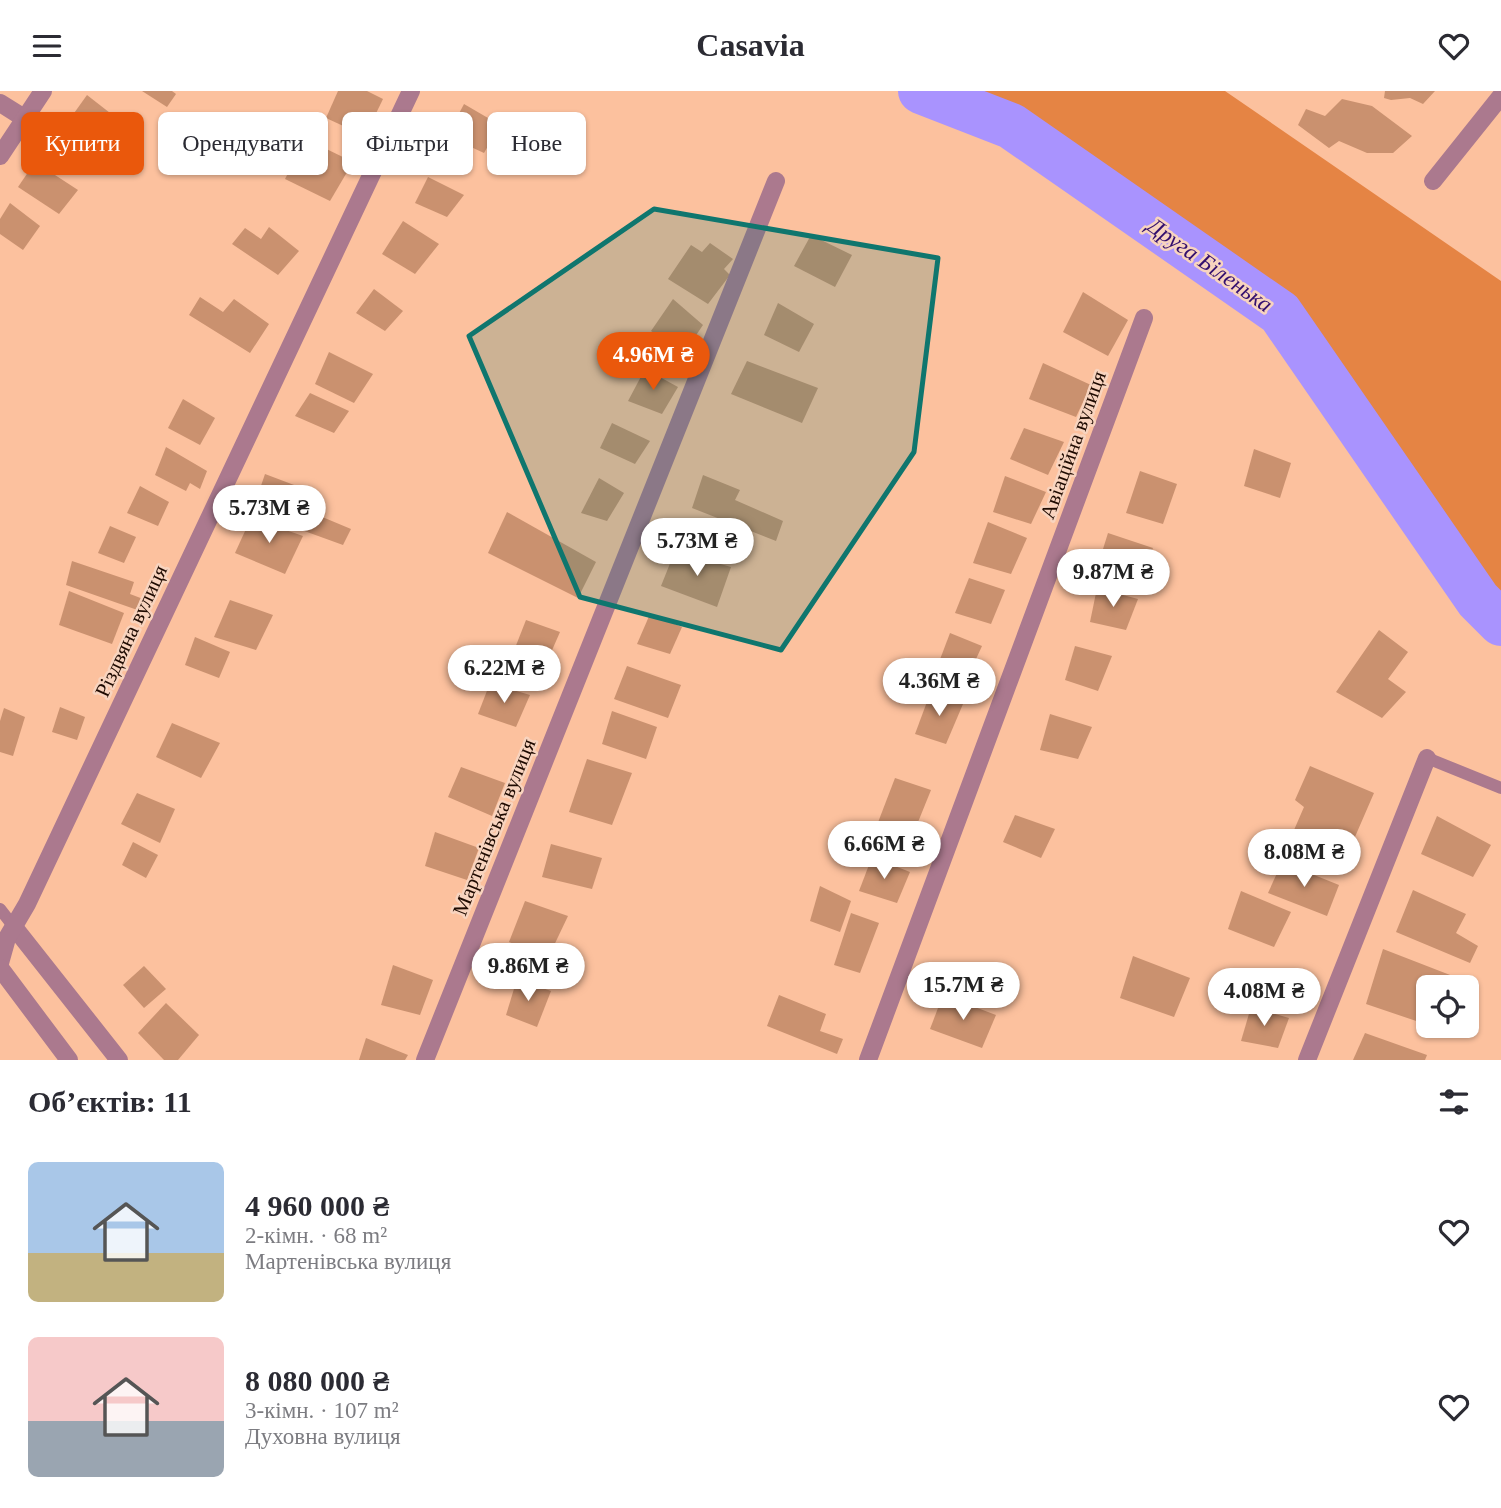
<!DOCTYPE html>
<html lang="uk">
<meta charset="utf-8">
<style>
:root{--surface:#fff;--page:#f2f2f3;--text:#2b2b33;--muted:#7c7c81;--accent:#ea580c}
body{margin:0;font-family:Georgia,serif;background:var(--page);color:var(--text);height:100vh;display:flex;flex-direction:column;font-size:26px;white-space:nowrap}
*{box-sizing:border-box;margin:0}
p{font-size:23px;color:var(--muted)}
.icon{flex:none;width:38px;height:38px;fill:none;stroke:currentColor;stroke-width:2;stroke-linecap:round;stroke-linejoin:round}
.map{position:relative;height:969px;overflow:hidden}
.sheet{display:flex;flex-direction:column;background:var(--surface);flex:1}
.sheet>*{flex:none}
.guide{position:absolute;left:21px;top:21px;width:700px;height:63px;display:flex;gap:14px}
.controls{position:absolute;left:1416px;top:884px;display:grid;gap:14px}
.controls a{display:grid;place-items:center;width:63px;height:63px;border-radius:10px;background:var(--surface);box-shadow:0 2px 5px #0004;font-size:35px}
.price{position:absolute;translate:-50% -60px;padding:0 16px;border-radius:24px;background:#fff;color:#222;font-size:23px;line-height:46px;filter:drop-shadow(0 2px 4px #0008)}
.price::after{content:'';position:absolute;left:50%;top:42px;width:21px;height:16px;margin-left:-10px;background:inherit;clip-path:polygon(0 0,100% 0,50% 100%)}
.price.active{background:var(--accent);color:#fff}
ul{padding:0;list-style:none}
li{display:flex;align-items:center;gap:21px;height:175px;padding:0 28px}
li span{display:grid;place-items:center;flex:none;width:196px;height:140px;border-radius:10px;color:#555}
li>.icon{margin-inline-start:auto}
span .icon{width:84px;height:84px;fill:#fffc;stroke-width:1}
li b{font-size:30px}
h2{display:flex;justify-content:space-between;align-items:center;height:84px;padding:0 28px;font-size:30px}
.pill{padding:0 24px;border-radius:10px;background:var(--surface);box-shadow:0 2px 5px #0004;font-size:24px;line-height:63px}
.pill.active{background:var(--accent);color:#fff}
header{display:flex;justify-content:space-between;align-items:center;height:91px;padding:0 28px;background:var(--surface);font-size:32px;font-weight:800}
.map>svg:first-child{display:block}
.green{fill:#e58444}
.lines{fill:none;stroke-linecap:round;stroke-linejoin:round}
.river{stroke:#a993fe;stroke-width:46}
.building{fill:#ca916f}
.lane{stroke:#ab798e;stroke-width:12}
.street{stroke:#ab798e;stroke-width:18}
.marked{fill:#0f766e;fill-opacity:0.2;stroke:#0f766e;stroke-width:5;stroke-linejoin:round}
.labels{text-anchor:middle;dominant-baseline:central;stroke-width:5;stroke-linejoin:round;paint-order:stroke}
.street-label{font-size:21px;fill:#1e0a01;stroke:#f8d4bf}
.water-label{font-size:23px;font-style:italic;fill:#330f6e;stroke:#f8d4bf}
</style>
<header><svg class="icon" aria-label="menu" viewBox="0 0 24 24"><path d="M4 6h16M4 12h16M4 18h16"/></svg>Casavia<svg class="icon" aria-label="heart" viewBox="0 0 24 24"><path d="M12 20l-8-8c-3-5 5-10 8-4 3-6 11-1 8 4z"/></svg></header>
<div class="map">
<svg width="1501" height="969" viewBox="0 0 1501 969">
<rect width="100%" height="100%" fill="#fcc19e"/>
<polygon class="green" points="921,0 1225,0 1501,190 1501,532 1478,509 1279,222 1011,35"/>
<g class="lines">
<polyline class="river" points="921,0 1011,35 1280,222 1478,509 1501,532"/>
</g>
<g class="building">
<polygon points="142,0 172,0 176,3 167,16"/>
<polygon points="338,0 367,0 383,8 365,45 326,27"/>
<polygon points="1385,0 1435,0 1423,13 1410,7 1391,9 1384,7"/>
<polygon points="87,4 119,29 99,55 67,32"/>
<polygon points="1342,8 1372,15 1412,45 1393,62 1367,62 1339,50 1329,57 1298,34 1306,18 1325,25"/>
<polygon points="464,13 500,34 484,62 447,45"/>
<polygon points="306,48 353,71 330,110 285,88"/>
<polygon points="35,71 78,99 59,123 18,96"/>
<polygon points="428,86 464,104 447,126 415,112"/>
<polygon points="10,112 40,135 23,159 0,143 0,128"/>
<polygon points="403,130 439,153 415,183 382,163"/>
<polygon points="269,136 299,160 278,184 232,153 245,137 261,148"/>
<polygon points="811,144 852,164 835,196 794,175"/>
<polygon points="710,152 733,168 724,178 730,184 708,213 668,188 691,154 702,161"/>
<polygon points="374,198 403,220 385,240 356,222"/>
<polygon points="1083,201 1128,229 1108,265 1063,241"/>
<polygon points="200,206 223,221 234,208 269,233 250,262 189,224"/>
<polygon points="673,208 703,234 684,262 651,240"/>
<polygon points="778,212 814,233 799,261 764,244"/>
<polygon points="329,261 373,283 354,312 315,293"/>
<polygon points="747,270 818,297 802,332 731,303"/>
<polygon points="1043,272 1091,294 1076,326 1029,308"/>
<polygon points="645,278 678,296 662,323 628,310"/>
<polygon points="310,302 349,320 334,342 295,325"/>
<polygon points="183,308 215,327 200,354 168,337"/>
<polygon points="612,332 650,350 635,373 600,357"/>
<polygon points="1024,337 1064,351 1048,384 1010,368"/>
<polygon points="166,356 207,380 200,398 190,392 186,400 155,384"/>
<polygon points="1254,358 1291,372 1280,407 1244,395"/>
<polygon points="1140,380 1177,393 1163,433 1126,422"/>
<polygon points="265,383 302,397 296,415 351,438 343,454 252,421"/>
<polygon points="703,384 740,399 735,409 783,430 776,450 692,417"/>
<polygon points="1005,385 1046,401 1031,433 993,421"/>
<polygon points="599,387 624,402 607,430 581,422"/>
<polygon points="140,395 169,411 158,435 127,422"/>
<polygon points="507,421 596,471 578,507 488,462"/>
<polygon points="251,427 303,445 285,483 235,462"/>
<polygon points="988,431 1027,447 1011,483 973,472"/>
<polygon points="110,435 136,446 124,472 98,462"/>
<polygon points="1108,442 1153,457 1139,488 1097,477"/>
<polygon points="675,460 731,476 717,516 661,495"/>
<polygon points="72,470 134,491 130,503 151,511 146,522 66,494"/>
<polygon points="969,487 1005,499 991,533 955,522"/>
<polygon points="1097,497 1138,508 1126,539 1090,531"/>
<polygon points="69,500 124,522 112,553 59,534"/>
<polygon points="230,509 273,524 256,559 214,546"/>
<polygon points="650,523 682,536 670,563 637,553"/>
<polygon points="526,529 560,541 546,573 515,557"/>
<polygon points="1379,539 1408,561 1388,588 1406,601 1382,627 1336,601"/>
<polygon points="950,542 982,555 971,579 939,571"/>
<polygon points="195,546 230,561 219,587 185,574"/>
<polygon points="1075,555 1112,565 1098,600 1065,589"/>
<polygon points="627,575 681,594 668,627 614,608"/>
<polygon points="490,592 530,604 516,636 478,623"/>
<polygon points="931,600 963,613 946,653 915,643"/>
<polygon points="60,616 85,626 77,649 52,641"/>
<polygon points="4,617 25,626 13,665 0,661 0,630"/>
<polygon points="612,620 657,636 646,668 602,653"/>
<polygon points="1050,623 1092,636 1078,668 1040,659"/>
<polygon points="172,632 220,652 201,687 156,666"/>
<polygon points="587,668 632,682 612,734 569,721"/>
<polygon points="1310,675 1374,702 1348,762 1294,739 1304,716 1295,709"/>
<polygon points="461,676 505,692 492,725 448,706"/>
<polygon points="895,687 931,699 912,746 877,734"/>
<polygon points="137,702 175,718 160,752 121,733"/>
<polygon points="1015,724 1055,738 1041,767 1003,751"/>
<polygon points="1437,725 1491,754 1473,786 1421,763"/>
<polygon points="435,741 479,757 467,789 425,775"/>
<polygon points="133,751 158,764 146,787 122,774"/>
<polygon points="551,753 602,767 592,798 542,786"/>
<polygon points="872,766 910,781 897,812 859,800"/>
<polygon points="1282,771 1339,794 1327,825 1268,802"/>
<polygon points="820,795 851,810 840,841 810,830"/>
<polygon points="1413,799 1466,823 1456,842 1478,855 1470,872 1396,841"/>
<polygon points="1241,800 1291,821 1274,856 1228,838"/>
<polygon points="525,810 568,825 548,867 509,851"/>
<polygon points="851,822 879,832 860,882 834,874"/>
<polygon points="1383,858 1463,889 1460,896 1428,896 1428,934 1366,913"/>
<polygon points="1133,865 1190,887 1174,926 1120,907"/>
<polygon points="393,874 433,889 420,924 381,914"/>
<polygon points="144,875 166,898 144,917 123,894"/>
<polygon points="517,888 551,900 537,936 506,924"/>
<polygon points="779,904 826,923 820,940 843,948 837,963 767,935"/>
<polygon points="943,904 996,924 982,957 930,938"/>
<polygon points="166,912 199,944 178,969 164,969 138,942"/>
<polygon points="1251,916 1289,927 1278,957 1241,950"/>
<polygon points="1365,942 1427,964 1425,969 1353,969"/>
<polygon points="366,947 408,964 405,969 359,969"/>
</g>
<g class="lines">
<g class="lane">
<polyline points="1427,667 1501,697"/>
<polyline points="0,818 14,836"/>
</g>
<g class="street">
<polyline points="0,12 24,27"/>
<polyline points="0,65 43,0"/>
<polyline points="1433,90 1501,5"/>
<polyline points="14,836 119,969"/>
<polyline points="0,872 7,847 27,813 411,0"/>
<polyline points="0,877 69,969"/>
<polyline points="425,969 776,90"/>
<polyline points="868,969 1144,227"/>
<polyline points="1307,969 1427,667"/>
</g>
</g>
<path class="marked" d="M654,118l284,49 -24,194 -133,198 -201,-53 -111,-261z"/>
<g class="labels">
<g class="street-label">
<text transform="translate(1073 354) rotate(-70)">Авіаційна вулиця</text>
<text transform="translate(131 540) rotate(-65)">Різдвяна вулиця</text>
<text transform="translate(494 736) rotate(-68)">Мартенівська вулиця</text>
</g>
<g class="water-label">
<text transform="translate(1210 174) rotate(35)">Друга Біленька</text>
</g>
</g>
</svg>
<div class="controls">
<a><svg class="icon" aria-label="locate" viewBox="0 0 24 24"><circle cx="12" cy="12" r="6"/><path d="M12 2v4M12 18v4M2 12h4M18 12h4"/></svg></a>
</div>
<b class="price active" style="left:653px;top:301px">4.96M ₴</b>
<b class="price" style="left:269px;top:454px">5.73M ₴</b>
<b class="price" style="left:697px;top:487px">5.73M ₴</b>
<b class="price" style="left:1113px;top:518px">9.87M ₴</b>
<b class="price" style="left:504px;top:614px">6.22M ₴</b>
<b class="price" style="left:939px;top:627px">4.36M ₴</b>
<b class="price" style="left:884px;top:790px">6.66M ₴</b>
<b class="price" style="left:1304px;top:798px">8.08M ₴</b>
<b class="price" style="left:528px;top:912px">9.86M ₴</b>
<b class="price" style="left:963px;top:931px">15.7M ₴</b>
<b class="price" style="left:1264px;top:937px">4.08M ₴</b>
<div class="guide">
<a class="pill active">Купити</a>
<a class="pill">Орендувати</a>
<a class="pill">Фільтри</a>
<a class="pill">Нове</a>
</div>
</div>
<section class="sheet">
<h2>Об’єктів: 11<svg class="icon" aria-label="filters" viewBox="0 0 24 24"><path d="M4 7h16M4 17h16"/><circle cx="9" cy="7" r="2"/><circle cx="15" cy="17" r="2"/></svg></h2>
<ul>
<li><span style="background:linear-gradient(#a9c7e8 65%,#c2b280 0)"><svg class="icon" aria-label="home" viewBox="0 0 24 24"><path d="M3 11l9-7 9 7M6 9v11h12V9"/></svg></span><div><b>4 960 000 ₴</b><p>2-кімн. · 68 m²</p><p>Мартенівська вулиця</p></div><svg class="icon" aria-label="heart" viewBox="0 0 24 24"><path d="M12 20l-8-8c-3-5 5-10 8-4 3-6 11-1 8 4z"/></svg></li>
<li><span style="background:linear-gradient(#f6c9c9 60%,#9aa5b1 0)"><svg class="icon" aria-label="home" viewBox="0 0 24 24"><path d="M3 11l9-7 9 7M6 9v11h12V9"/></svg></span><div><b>8 080 000 ₴</b><p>3-кімн. · 107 m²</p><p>Духовна вулиця</p></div><svg class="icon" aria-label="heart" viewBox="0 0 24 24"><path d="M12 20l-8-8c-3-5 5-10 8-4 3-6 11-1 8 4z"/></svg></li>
</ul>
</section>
